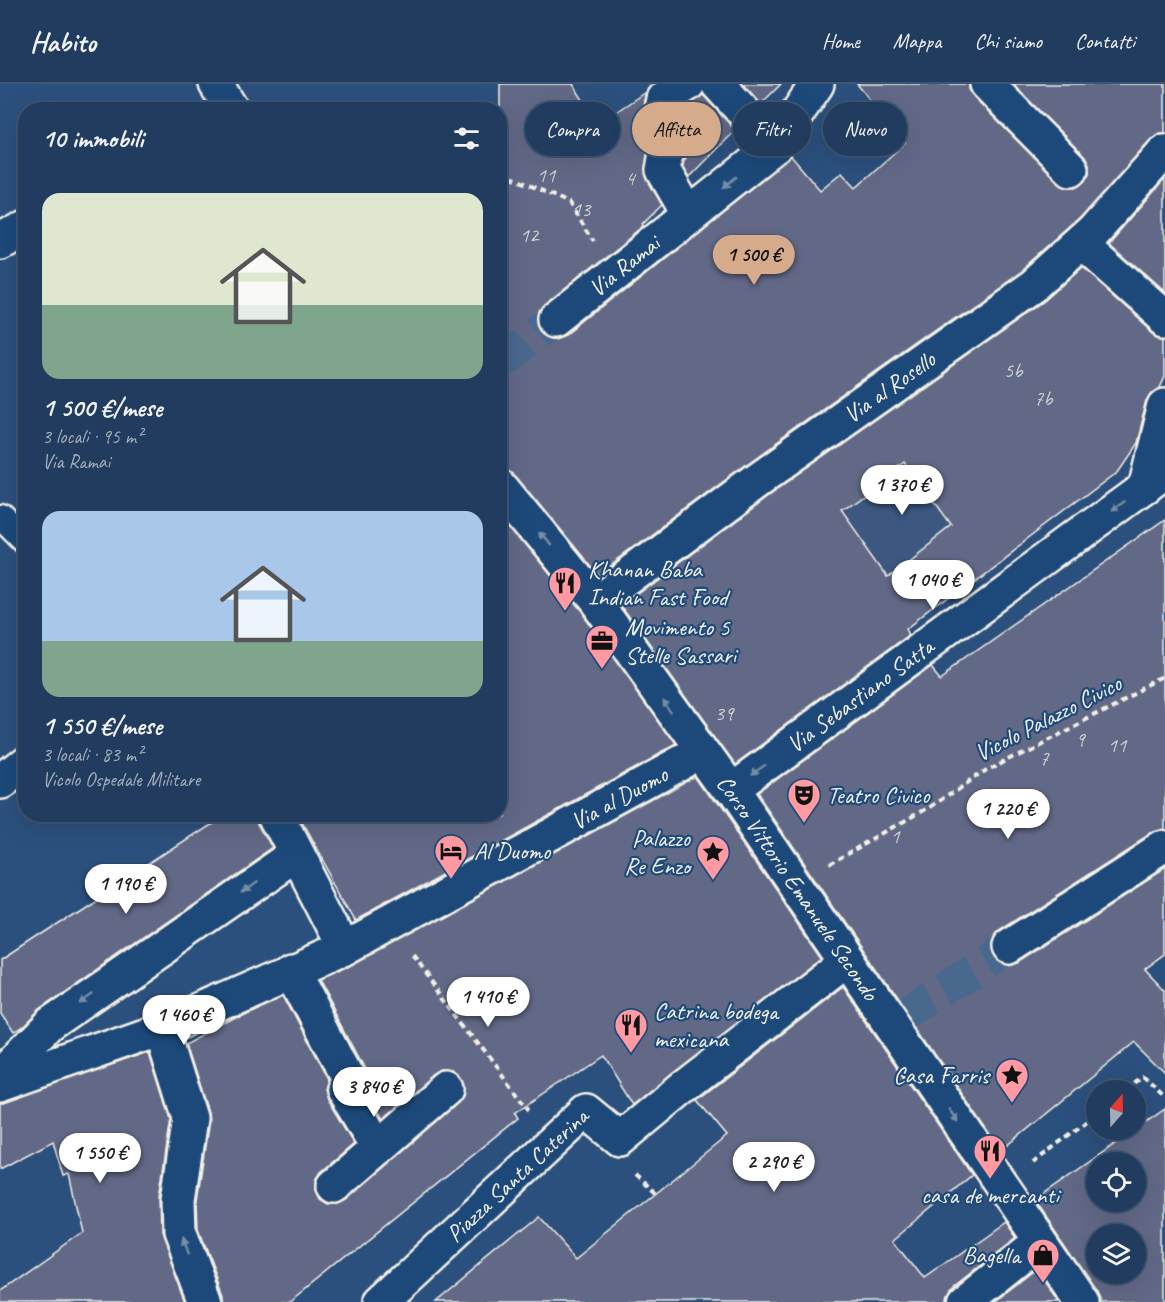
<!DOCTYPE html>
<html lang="it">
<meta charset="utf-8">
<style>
:root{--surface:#213c5e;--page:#2d4767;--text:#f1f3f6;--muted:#a2adbc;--line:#3e5673;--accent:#d6ab8b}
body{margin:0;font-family:Caveat,sans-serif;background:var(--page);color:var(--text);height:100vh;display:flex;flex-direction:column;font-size:22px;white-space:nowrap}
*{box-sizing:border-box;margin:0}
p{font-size:20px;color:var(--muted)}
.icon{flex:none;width:33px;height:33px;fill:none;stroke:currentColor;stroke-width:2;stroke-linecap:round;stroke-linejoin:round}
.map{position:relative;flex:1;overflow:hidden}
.details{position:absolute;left:18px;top:18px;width:489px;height:720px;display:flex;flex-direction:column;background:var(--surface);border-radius:24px;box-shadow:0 6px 24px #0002,0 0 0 2px var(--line)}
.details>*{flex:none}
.guide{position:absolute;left:525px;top:18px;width:549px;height:54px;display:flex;gap:12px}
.needle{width:39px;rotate:20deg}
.fabs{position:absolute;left:1086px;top:996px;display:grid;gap:12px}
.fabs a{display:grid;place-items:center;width:60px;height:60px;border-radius:50%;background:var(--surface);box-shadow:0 6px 24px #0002,0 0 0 2px var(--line);font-size:30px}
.price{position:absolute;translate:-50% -51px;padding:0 14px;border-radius:21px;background:#fff;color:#222;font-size:20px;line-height:39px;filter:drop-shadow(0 2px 3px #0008)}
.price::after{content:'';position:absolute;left:50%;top:36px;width:18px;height:14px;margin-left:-9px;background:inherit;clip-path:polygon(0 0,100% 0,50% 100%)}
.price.active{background:var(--accent);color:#111}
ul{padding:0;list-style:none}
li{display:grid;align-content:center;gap:12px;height:318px;padding:0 24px}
li span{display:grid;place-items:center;height:186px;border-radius:18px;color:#555}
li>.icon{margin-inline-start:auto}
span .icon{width:108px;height:108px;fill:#fffc;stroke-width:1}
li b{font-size:26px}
h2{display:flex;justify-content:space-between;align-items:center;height:72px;padding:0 24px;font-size:26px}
.pill{padding:0 21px;border-radius:27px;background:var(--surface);box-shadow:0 6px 24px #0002,0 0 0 2px var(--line);font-size:21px;line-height:54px}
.pill.active{background:var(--accent);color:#111}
header{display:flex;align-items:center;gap:36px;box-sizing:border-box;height:84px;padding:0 30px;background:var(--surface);border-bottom:2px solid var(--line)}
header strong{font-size:28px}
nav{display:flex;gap:33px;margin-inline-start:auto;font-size:21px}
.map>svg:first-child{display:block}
.built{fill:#3c5880}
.building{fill:#626987;stroke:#f4f1e8;stroke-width:1.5;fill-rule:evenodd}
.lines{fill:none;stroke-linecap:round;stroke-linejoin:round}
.street-tunnel{stroke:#4a688d;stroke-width:33;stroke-dasharray:33 16;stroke-linecap:butt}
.lane-casing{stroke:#f4f1e8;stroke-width:27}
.street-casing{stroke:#f4f1e8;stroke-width:38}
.path{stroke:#f4f1e8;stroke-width:4;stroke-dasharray:6 4.5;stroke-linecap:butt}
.lane{stroke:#1f4a7a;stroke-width:22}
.street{stroke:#1f4a7a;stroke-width:33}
.oneway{fill:#748da6}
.labels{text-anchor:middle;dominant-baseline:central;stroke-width:4.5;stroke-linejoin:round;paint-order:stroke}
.number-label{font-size:21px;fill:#d0cfd0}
.street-label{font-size:24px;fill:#f4f1e8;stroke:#1f4a7a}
.poi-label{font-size:24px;fill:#f4f1e8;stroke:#1f4a7a;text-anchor:start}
</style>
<header>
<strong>Habito</strong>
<nav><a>Home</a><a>Mappa</a><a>Chi siamo</a><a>Contatti</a></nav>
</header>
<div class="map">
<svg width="1165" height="1218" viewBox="0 0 1165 1218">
<rect width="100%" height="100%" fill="#2c507d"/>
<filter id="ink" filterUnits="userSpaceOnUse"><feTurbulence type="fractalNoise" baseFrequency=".0167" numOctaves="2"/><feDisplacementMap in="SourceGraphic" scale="12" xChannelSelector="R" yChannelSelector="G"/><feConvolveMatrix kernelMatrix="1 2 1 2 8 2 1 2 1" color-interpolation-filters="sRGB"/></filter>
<g filter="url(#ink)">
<polygon class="built" points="913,292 1029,453 884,565 764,402"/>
<g class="building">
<polygon points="500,0 573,0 598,40 644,9 645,11 643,23 644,33 653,55 648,65 645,84 647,95 662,121 643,140 644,142 544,222 538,230 538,239 542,248 550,254 558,255 568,251 791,72 820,106 842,88 856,103 905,59 857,0 969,0 969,5 974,13 1058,98 1067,103 1076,103 1085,98 1089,89 1089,80 1084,72 1013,0 1165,0 1165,49 1159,49 1151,55 1080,135 1022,186 748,380 598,491 514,389 507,384 500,383"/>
<polygon points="743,0 781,0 761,20"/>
<polygon points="703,11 735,46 689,93 683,83 684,77 694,60 692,50 681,26"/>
<polygon points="1165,95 1165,209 1109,159"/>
<path d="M1081,184l72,64 12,4v40l-5,11 -8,5 -5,8 -11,43 -19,28 -209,158 3,6 -176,129 -114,-159 149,-111 275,-194zM905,380l46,63 -63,49 -46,-65z"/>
<polygon points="500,430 580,528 676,661 356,836 297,730 500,730"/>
<polygon points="1165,436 1165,744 1155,747 999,847 993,854 990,863 993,873 1000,879 1009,882 1019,879 1165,785 1165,870 1145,885 1165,906 1165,989 1134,958 1001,1067 757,710 933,581 942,592"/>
<polygon points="698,692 822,872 632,1021 601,971 515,1029 518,1034 290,1218 223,1218 223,1211 198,1146 197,1116 209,1036 208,1028 186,959 249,926 283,911 327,995 324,1005 327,1015 354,1060 321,1088 316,1096 316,1106 320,1115 328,1120 338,1120 346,1116 458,1019 463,1012 464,1002 460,993 453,988 442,987 434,991 383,1035 365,1005 368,996 366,987 318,896 354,880"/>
<polygon points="224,730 257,730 259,739 273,764 39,926 23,942 13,949 0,929 0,876"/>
<polygon points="843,903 972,1091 895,1155 925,1194 1004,1138 1015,1154 953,1203 948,1211 947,1218 436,1218 539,1133 576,1174 727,1052 697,1016"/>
<polygon points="150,968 171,1035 159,1112 160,1151 185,1218 0,1218 0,1207 82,1149 69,1090 63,1092 53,1057 0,1085 0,1019"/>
<path d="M1165,1025v193h-64l-4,-11 -62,-91zM1096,1078h40v40h-40zM1096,1150h40v40h-40z"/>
<polygon points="1037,1185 1059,1218 995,1218"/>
</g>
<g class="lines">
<g class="street-tunnel">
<polyline points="500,279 556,236"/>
<polyline points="904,933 1009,863"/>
</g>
<g class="lane-casing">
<polyline id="lane" points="0,433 26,459"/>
</g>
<g class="street-casing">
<g id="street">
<polyline points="216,0 232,26"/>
<polyline points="688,0 663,15 661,26 675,58 666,69 663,86 689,131"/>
<polyline points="718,0 775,62"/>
<polyline points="987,0 1071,85"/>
<polyline points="0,157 26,143"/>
<polyline points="1081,159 1165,234"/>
<path id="s1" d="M556,236l219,-174 42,-62"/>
<path id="s2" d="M500,401l95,116 136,189 351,512"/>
<polyline points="1145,403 1165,321"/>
<path id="s3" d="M595,517l164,-122 275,-194 59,-53 72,-81"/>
<polyline points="0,697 26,676"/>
<path id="s4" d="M731,706l434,-318"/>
<polyline points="276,730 345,864"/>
<polyline points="1009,863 1165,763"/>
<polyline points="291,886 349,996 343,1005 378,1064"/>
<polyline points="162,944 190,1034 178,1115 179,1150 205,1218"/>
<polyline points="0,992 50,941 296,771"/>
<path id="s5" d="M0,1001l162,-57 183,-80 358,-196"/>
<polyline points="334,1102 446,1005"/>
<path id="s6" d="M381,1218l205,-191 34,28 64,-53 163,-126"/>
<polyline points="965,1218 1040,1158"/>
</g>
</g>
<g class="path">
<polyline points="500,95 514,94 569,119 593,157"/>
<polyline points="829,781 928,725 987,684 1165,594"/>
<polyline points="412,872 529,1026"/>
<polyline points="1126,1006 1143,993 1165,1014"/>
<polyline points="1033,1079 1096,1030"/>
<polyline points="635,1091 656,1110"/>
</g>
<use href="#lane" class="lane"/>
<use href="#street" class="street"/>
</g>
<defs><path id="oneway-solid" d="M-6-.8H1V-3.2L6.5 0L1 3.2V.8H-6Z" transform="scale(1.5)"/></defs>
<g class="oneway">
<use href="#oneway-solid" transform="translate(730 98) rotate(141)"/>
<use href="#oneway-solid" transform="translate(1118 423) rotate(144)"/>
<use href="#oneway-solid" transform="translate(544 455) rotate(-129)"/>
<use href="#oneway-solid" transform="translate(669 620) rotate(-125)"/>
<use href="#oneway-solid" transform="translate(757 687) rotate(144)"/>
<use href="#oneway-solid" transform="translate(247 804) rotate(145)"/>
<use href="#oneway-solid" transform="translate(87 915) rotate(145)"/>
<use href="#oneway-solid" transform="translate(953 1031) rotate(56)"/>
<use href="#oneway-solid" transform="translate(184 1163) rotate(-110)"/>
</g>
</g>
<defs>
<g id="restaurant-pin" transform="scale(1.725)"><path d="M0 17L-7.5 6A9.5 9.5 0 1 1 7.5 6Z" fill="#ff9aa2" stroke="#1f4a7a"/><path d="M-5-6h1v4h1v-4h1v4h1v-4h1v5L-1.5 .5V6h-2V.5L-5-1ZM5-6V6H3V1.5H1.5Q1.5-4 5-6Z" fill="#111"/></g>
<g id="office-pin" transform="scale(1.725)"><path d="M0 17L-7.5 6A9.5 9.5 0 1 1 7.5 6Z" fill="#ff9aa2" stroke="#1f4a7a"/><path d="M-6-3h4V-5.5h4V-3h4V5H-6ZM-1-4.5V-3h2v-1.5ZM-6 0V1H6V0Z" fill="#111"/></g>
<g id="theatre-pin" transform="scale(1.725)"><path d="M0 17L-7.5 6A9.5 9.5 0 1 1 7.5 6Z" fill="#ff9aa2" stroke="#1f4a7a"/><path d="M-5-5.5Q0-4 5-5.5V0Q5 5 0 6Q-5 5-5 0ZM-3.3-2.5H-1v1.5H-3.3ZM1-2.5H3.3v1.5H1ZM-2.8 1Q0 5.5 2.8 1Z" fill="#111"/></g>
<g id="hotel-pin" transform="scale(1.725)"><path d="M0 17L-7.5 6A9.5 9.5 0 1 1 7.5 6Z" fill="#ff9aa2" stroke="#1f4a7a"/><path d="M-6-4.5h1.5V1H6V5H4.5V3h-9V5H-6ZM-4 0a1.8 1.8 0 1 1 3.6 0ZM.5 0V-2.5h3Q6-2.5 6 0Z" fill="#111"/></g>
<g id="sight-pin" transform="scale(1.725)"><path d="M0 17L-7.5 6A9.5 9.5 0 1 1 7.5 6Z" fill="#ff9aa2" stroke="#1f4a7a"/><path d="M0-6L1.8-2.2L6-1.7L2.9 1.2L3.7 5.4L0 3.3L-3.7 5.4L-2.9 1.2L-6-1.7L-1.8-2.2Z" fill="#111"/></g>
<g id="shop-pin" transform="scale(1.725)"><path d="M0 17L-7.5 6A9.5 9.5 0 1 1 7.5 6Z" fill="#ff9aa2" stroke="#1f4a7a"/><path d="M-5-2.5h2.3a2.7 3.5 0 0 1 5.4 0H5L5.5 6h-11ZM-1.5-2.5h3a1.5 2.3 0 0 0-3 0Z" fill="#111"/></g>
</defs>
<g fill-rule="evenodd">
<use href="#restaurant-pin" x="565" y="499"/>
<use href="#office-pin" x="602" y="557"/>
<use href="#theatre-pin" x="804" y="711"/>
<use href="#hotel-pin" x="451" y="767"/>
<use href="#sight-pin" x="713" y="768"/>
<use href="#restaurant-pin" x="631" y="941"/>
<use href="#sight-pin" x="1012" y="991"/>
<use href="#restaurant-pin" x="990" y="1067"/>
<use href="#shop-pin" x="1043" y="1171"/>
</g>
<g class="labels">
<g class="number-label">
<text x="546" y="91">11</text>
<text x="630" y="94">4</text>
<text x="581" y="125">13</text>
<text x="529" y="151">12</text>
<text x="1013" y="286">5b</text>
<text x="1043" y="314">7b</text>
<text x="724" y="629">39</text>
<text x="1080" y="655">9</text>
<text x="1117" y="661">11</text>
<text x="1044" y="674">7</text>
<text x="895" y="752">1</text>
</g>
<g class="street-label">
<text stroke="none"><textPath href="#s1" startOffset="87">Via Ramai</textPath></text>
<text stroke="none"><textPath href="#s3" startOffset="364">Via al Rosello</textPath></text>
<text stroke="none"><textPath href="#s4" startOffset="160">Via Sebastiano Satta</textPath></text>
<text transform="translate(1048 634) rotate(-27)">Vicolo Palazzo Civico</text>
<text stroke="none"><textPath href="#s5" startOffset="684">Via al Duomo</textPath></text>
<text stroke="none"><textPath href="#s2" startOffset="501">Corso Vittorio Emanuele Secondo</textPath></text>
<text stroke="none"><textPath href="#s6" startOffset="186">Piazza Santa Caterina</textPath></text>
</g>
<g class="poi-label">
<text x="588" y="485">Khanan Baba<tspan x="588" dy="28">Indian Fast Food</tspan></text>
<text x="625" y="543">Movimento 5<tspan x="625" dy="28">Stelle Sassari</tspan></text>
<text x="827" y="711">Teatro Civico</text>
<text x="690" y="754" text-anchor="end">Palazzo<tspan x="690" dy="28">Re Enzo</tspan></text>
<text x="474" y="767">Al Duomo</text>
<text x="654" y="927">Catrina bodega<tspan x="654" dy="28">mexicana</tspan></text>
<text x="989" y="991" text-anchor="end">Casa Farris</text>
<text x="990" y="1111" text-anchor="middle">casa de mercanti</text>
<text x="1020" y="1171" text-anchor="end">Bagella</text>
</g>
</g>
</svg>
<div class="fabs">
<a><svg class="needle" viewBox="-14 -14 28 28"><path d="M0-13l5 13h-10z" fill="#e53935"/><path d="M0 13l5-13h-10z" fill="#a2adbc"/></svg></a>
<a><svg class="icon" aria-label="locate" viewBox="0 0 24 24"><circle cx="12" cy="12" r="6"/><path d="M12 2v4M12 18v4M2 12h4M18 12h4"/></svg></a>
<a><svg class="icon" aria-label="layers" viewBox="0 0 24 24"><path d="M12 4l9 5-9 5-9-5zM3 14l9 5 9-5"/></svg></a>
</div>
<b class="price active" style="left:754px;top:202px">1 500 €</b>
<b class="price" style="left:902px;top:432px">1 370 €</b>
<b class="price" style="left:933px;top:527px">1 040 €</b>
<b class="price" style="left:1008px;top:756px">1 220 €</b>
<b class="price" style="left:126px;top:831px">1 190 €</b>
<b class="price" style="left:488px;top:944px">1 410 €</b>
<b class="price" style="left:184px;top:962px">1 460 €</b>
<b class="price" style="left:374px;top:1034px">3 840 €</b>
<b class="price" style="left:100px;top:1100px">1 550 €</b>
<b class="price" style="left:774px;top:1109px">2 290 €</b>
<div class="guide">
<a class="pill">Compra</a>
<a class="pill active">Affitta</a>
<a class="pill">Filtri</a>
<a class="pill">Nuovo</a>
</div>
<section class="details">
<h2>10 immobili<svg class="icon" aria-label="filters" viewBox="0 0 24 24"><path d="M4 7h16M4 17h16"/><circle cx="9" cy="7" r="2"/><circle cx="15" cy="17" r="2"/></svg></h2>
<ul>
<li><span style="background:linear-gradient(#dfe7d0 60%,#7fa58c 0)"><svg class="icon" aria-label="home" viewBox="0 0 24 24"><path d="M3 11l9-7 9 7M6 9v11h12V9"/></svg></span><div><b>1 500 €/mese</b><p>3 locali · 95 m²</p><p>Via Ramai</p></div></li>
<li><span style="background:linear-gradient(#a9c7e8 70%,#7fa58c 0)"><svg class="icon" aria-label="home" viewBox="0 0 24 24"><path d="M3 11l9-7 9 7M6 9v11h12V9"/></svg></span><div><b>1 550 €/mese</b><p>3 locali · 83 m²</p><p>Vicolo Ospedale Militare</p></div></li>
</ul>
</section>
</div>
